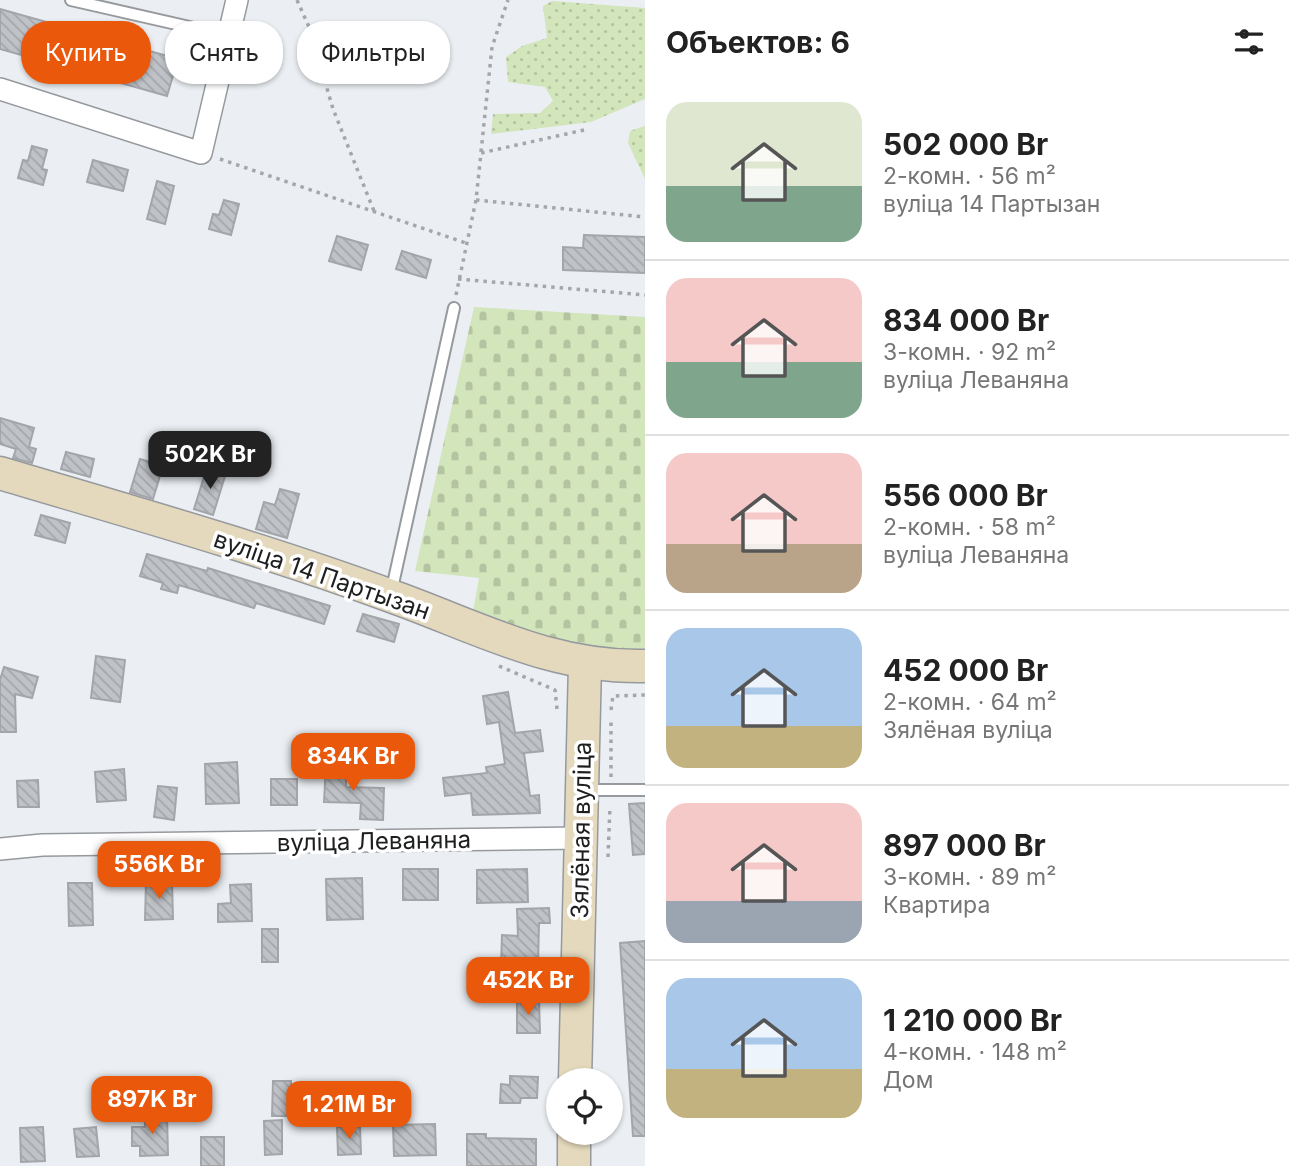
<!DOCTYPE html>
<html lang="ru">
<meta charset="utf-8">
<style>
:root{--surface:#fff;--page:#f6f6f6;--text:#222;--muted:#767676;--line:#e0e0e0;--accent:#ea580c}
body{margin:0;font-family:Inter,sans-serif;background:var(--page);color:var(--text);height:100vh;display:flex;flex-direction:column;font-size:26px;white-space:nowrap}
*{box-sizing:border-box;margin:0}
p{font-size:23px;color:var(--muted)}
.icon{flex:none;width:38px;height:38px;fill:none;stroke:currentColor;stroke-width:2;stroke-linecap:round;stroke-linejoin:round}
.map{position:relative;flex:1;overflow:hidden}
.sheet{display:flex;flex-direction:column;background:var(--surface);width:644px}
.sheet>*{flex:none}
.top-card{position:absolute;left:21px;top:21px;width:518px;height:63px;display:flex;gap:14px}
.fabs{position:absolute;left:546px;top:1068px;display:grid;gap:14px}
.fabs a{display:grid;place-items:center;width:77px;height:77px;border-radius:50%;background:var(--surface);box-shadow:0 2px 5px #0004;font-size:35px}
.price{position:absolute;translate:-50% -60px;padding:0 16px;border-radius:14px;background:var(--accent);color:#fff;font-size:23px;line-height:46px;filter:drop-shadow(0 2px 4px #0008)}
.price::after{content:'';position:absolute;left:50%;top:42px;width:21px;height:16px;margin-left:-10px;background:inherit;clip-path:polygon(0 0,100% 0,50% 100%)}
.price.active{background:#222;color:#fff}
ul{padding:0;list-style:none}
li{display:flex;align-items:center;gap:21px;height:175px;padding:0 21px}
li+li{border-top:2px solid var(--line)}
li span{display:grid;place-items:center;flex:none;width:196px;height:140px;border-radius:21px;color:#555}
li>.icon{margin-inline-start:auto}
span .icon{width:84px;height:84px;fill:#fffc;stroke-width:1}
li b{font-size:30px}
h2{display:flex;justify-content:space-between;align-items:center;height:84px;padding:0 21px;font-size:30px}
.tag{padding:0 24px;border-radius:28px;background:var(--surface);box-shadow:0 2px 5px #0004;font-size:24px;line-height:63px}
.tag.active{background:var(--accent);color:#fff}
main{display:flex;flex:1;min-height:0}
.map>svg:first-child{display:block}
.grass{fill:url(#grass-dots)}
.cemetery{fill:url(#cemetery-stones)}
.building{fill:url(#building-back-hatch);stroke:#a3a5aa;stroke-width:2}
.lines{fill:none;stroke-linecap:round;stroke-linejoin:round}
.service-casing{stroke:#96999d;stroke-width:14}
.minor-casing{stroke:#96999d;stroke-width:24}
.secondary-casing{stroke:#96999d;stroke-width:35}
.path{stroke:#a4a7aa;stroke-width:3.5;stroke-dasharray:3.5 5;stroke-linecap:butt}
.service{stroke:#fff;stroke-width:10}
.minor{stroke:#fff;stroke-width:21}
.secondary{stroke:#e4d9bc;stroke-width:32}
.labels{text-anchor:middle;dominant-baseline:central;stroke-width:7;stroke-linejoin:round;paint-order:stroke}
.street-label{font-size:24px;fill:#1d1e1f;stroke:#fff}
</style>
<main>
<div class="map">
<svg width="645" height="1166" viewBox="0 0 645 1166">
<defs>
<pattern id="grass-dots" width="8" height="8" patternUnits="userSpaceOnUse" patternTransform="scale(1.75)"><rect width="8" height="8" fill="#d2e5bb"/><path d="M2 2h.1M6 6h.1" fill="none" stroke="#b4c4a0" stroke-width="1.8" stroke-linecap="round"/></pattern>
<pattern id="cemetery-stones" width="16" height="16" patternUnits="userSpaceOnUse" patternTransform="scale(1.75)"><rect width="16" height="16" fill="#d2e5bb"/><path d="M2 7V4a2 2 0 0 1 4 0v3zM10 15v-3a2 2 0 0 1 4 0v3z" fill="#b4c4a0"/></pattern>
<pattern id="building-back-hatch" width="6" height="6" patternUnits="userSpaceOnUse" patternTransform="scale(1.75)"><rect width="6" height="6" fill="#bfc2c6"/><path d="M-1 5l2 2M0 0l6 6M5-1l2 2" fill="none" stroke="#a4a6aa"/></pattern>
</defs>
<rect width="100%" height="100%" fill="#ebeff3"/>
<g class="grass">
<polygon points="552,1 645,8 645,99 591,122 491,134 493,114 540,113 553,101 545,87 508,82 506,57 522,46 547,38 543,6"/>
<polygon points="645,126 645,179 628,143 630,131"/>
</g>
<path class="cemetery" d="M474,307l171,10v338c-47,-3 -134,-17 -172,-43l6,-34 -64,-7z"/>
<g class="building">
<polygon points="0,9 178,59 167,96 0,49"/>
<polygon points="32,146 47,150 42,169 47,170 43,185 18,178 23,160 28,161"/>
<polygon points="93,160 128,170 123,191 87,182"/>
<polygon points="157,181 174,186 165,224 147,219"/>
<polygon points="224,200 239,204 231,235 209,229 213,214 219,215"/>
<polygon points="584,235 645,237 645,273 563,270 563,247 583,248"/>
<polygon points="337,236 368,245 361,270 329,261"/>
<polygon points="402,251 431,260 426,278 396,269"/>
<polygon points="0,418 34,428 29,447 36,449 32,463 13,458 16,449 0,444"/>
<polygon points="66,452 94,459 90,477 61,469"/>
<polygon points="140,459 163,466 153,499 130,492"/>
<polygon points="207,467 226,473 213,515 194,509"/>
<polygon points="280,489 299,494 287,538 256,529 264,502 275,505"/>
<polygon points="41,515 70,523 65,543 35,535"/>
<polygon points="147,554 207,571 208,568 330,606 324,624 256,603 254,608 179,585 177,593 161,589 163,583 140,576"/>
<polygon points="363,614 399,624 394,642 357,631"/>
<polygon points="96,656 125,660 120,702 91,698"/>
<polygon points="4,667 38,677 32,698 15,694 16,732 0,732 0,680"/>
<polygon points="508,692 515,733 540,730 543,751 524,753 530,796 539,795 540,813 473,815 471,793 445,796 443,778 487,773 486,767 505,764 499,722 487,724 483,696"/>
<polygon points="237,762 239,803 206,804 205,764"/>
<polygon points="326,763 346,764 346,787 384,788 383,820 360,819 361,803 324,802"/>
<polygon points="124,769 126,800 97,802 95,772"/>
<rect x="271" y="779" width="26" height="26"/>
<polygon points="38,780 39,807 18,807 17,781"/>
<polygon points="158,786 177,788 174,820 154,817"/>
<polygon points="645,803 645,854 633,855 629,804"/>
<rect x="403" y="869" width="35" height="31"/>
<polygon points="527,869 528,902 477,903 477,870"/>
<polygon points="362,878 363,919 327,920 326,879"/>
<polygon points="146,882 172,882 173,919 145,920"/>
<polygon points="68,883 92,883 93,925 69,926"/>
<polygon points="251,884 252,921 218,922 218,904 231,903 230,885"/>
<polygon points="549,908 550,923 539,923 538,967 501,966 502,935 518,936 517,909"/>
<rect x="262" y="929" width="16" height="33"/>
<polygon points="645,941 645,1136 633,1136 620,943"/>
<polygon points="517,1000 539,1000 540,1033 517,1033"/>
<polygon points="510,1076 538,1077 537,1098 521,1098 520,1103 500,1103 501,1084 510,1085"/>
<polygon points="273,1081 291,1081 290,1116 272,1116"/>
<polygon points="167,1115 168,1155 140,1156 140,1146 132,1146 132,1127 145,1127 145,1116"/>
<polygon points="282,1120 282,1154 265,1155 264,1121"/>
<polygon points="435,1124 436,1155 394,1156 393,1125"/>
<polygon points="43,1127 45,1161 21,1162 20,1128"/>
<polygon points="96,1127 99,1156 77,1157 74,1129"/>
<polygon points="337,1127 360,1127 361,1154 338,1155"/>
<polygon points="467,1134 486,1134 486,1138 536,1139 536,1166 467,1166"/>
<rect x="201" y="1137" width="23" height="29"/>
</g>
<g class="lines">
<g class="service-casing">
<g id="service">
<polyline points="71,0 229,36"/>
<polyline points="391,593 454,308"/>
<polyline points="585,790 645,790"/>
</g>
</g>
<g class="minor-casing">
<g id="minor">
<polyline points="0,89 201,153 237,0"/>
<polyline points="0,849 42,845 580,838"/>
</g>
</g>
<g class="secondary-casing">
<g id="secondary">
<path d="M0,473c131,39 263,76 391,123 87,31 159,72 254,70"/>
<polyline points="575,1080 585,664"/>
<polyline points="574,1166 574,1132"/>
</g>
</g>
<g class="path">
<polyline points="297,0 309,27 333,109 374,211"/>
<polyline points="481,152 492,47 508,0"/>
<polyline points="220,159 466,243"/>
<polyline points="476,200 645,217"/>
<polyline points="458,279 645,295"/>
<polyline points="456,295 476,200 481,153 584,130"/>
<polyline points="499,666 555,690 557,709"/>
<polyline points="611,710 613,696 645,695"/>
<polyline points="611,777 611,722"/>
<polyline points="608,857 610,806"/>
</g>
<use href="#service" class="service"/>
<use href="#minor" class="minor"/>
<use href="#secondary" class="secondary"/>
</g>
<g class="labels">
<g class="street-label">
<text transform="translate(322 575) rotate(19)">вуліца 14 Партызан</text>
<text transform="translate(581 830) rotate(-89)">Зялёная вуліца</text>
<text transform="translate(374 841) rotate(-1)">вуліца Леваняна</text>
</g>
</g>
</svg>
<div class="fabs">
<a><svg class="icon" aria-label="locate" viewBox="0 0 24 24"><circle cx="12" cy="12" r="6"/><path d="M12 2v4M12 18v4M2 12h4M18 12h4"/></svg></a>
</div>
<b class="price active" style="left:210px;top:491px">502K Br</b>
<b class="price" style="left:353px;top:793px">834K Br</b>
<b class="price" style="left:159px;top:901px">556K Br</b>
<b class="price" style="left:528px;top:1017px">452K Br</b>
<b class="price" style="left:152px;top:1136px">897K Br</b>
<b class="price" style="left:349px;top:1141px">1.21M Br</b>
<div class="top-card">
<a class="tag active">Купить</a>
<a class="tag">Снять</a>
<a class="tag">Фильтры</a>
</div>
</div>
<section class="sheet">
<h2>Объектов: 6<svg class="icon" aria-label="filters" viewBox="0 0 24 24"><path d="M4 7h16M4 17h16"/><circle cx="9" cy="7" r="2"/><circle cx="15" cy="17" r="2"/></svg></h2>
<ul>
<li><span style="background:linear-gradient(#dfe7d0 60%,#7fa58c 0)"><svg class="icon" aria-label="home" viewBox="0 0 24 24"><path d="M3 11l9-7 9 7M6 9v11h12V9"/></svg></span><div><b>502 000 Br</b><p>2-комн. · 56 m²</p><p>вуліца 14 Партызан</p></div></li>
<li><span style="background:linear-gradient(#f6c9c9 60%,#7fa58c 0)"><svg class="icon" aria-label="home" viewBox="0 0 24 24"><path d="M3 11l9-7 9 7M6 9v11h12V9"/></svg></span><div><b>834 000 Br</b><p>3-комн. · 92 m²</p><p>вуліца Леваняна</p></div></li>
<li><span style="background:linear-gradient(#f6c9c9 65%,#b9a48a 0)"><svg class="icon" aria-label="home" viewBox="0 0 24 24"><path d="M3 11l9-7 9 7M6 9v11h12V9"/></svg></span><div><b>556 000 Br</b><p>2-комн. · 58 m²</p><p>вуліца Леваняна</p></div></li>
<li><span style="background:linear-gradient(#a9c7e8 70%,#c2b280 0)"><svg class="icon" aria-label="home" viewBox="0 0 24 24"><path d="M3 11l9-7 9 7M6 9v11h12V9"/></svg></span><div><b>452 000 Br</b><p>2-комн. · 64 m²</p><p>Зялёная вуліца</p></div></li>
<li><span style="background:linear-gradient(#f6c9c9 70%,#9aa5b1 0)"><svg class="icon" aria-label="home" viewBox="0 0 24 24"><path d="M3 11l9-7 9 7M6 9v11h12V9"/></svg></span><div><b>897 000 Br</b><p>3-комн. · 89 m²</p><p>Квартира</p></div></li>
<li><span style="background:linear-gradient(#a9c7e8 65%,#c2b280 0)"><svg class="icon" aria-label="home" viewBox="0 0 24 24"><path d="M3 11l9-7 9 7M6 9v11h12V9"/></svg></span><div><b>1 210 000 Br</b><p>4-комн. · 148 m²</p><p>Дом</p></div></li>
</ul>
</section>
</main>
